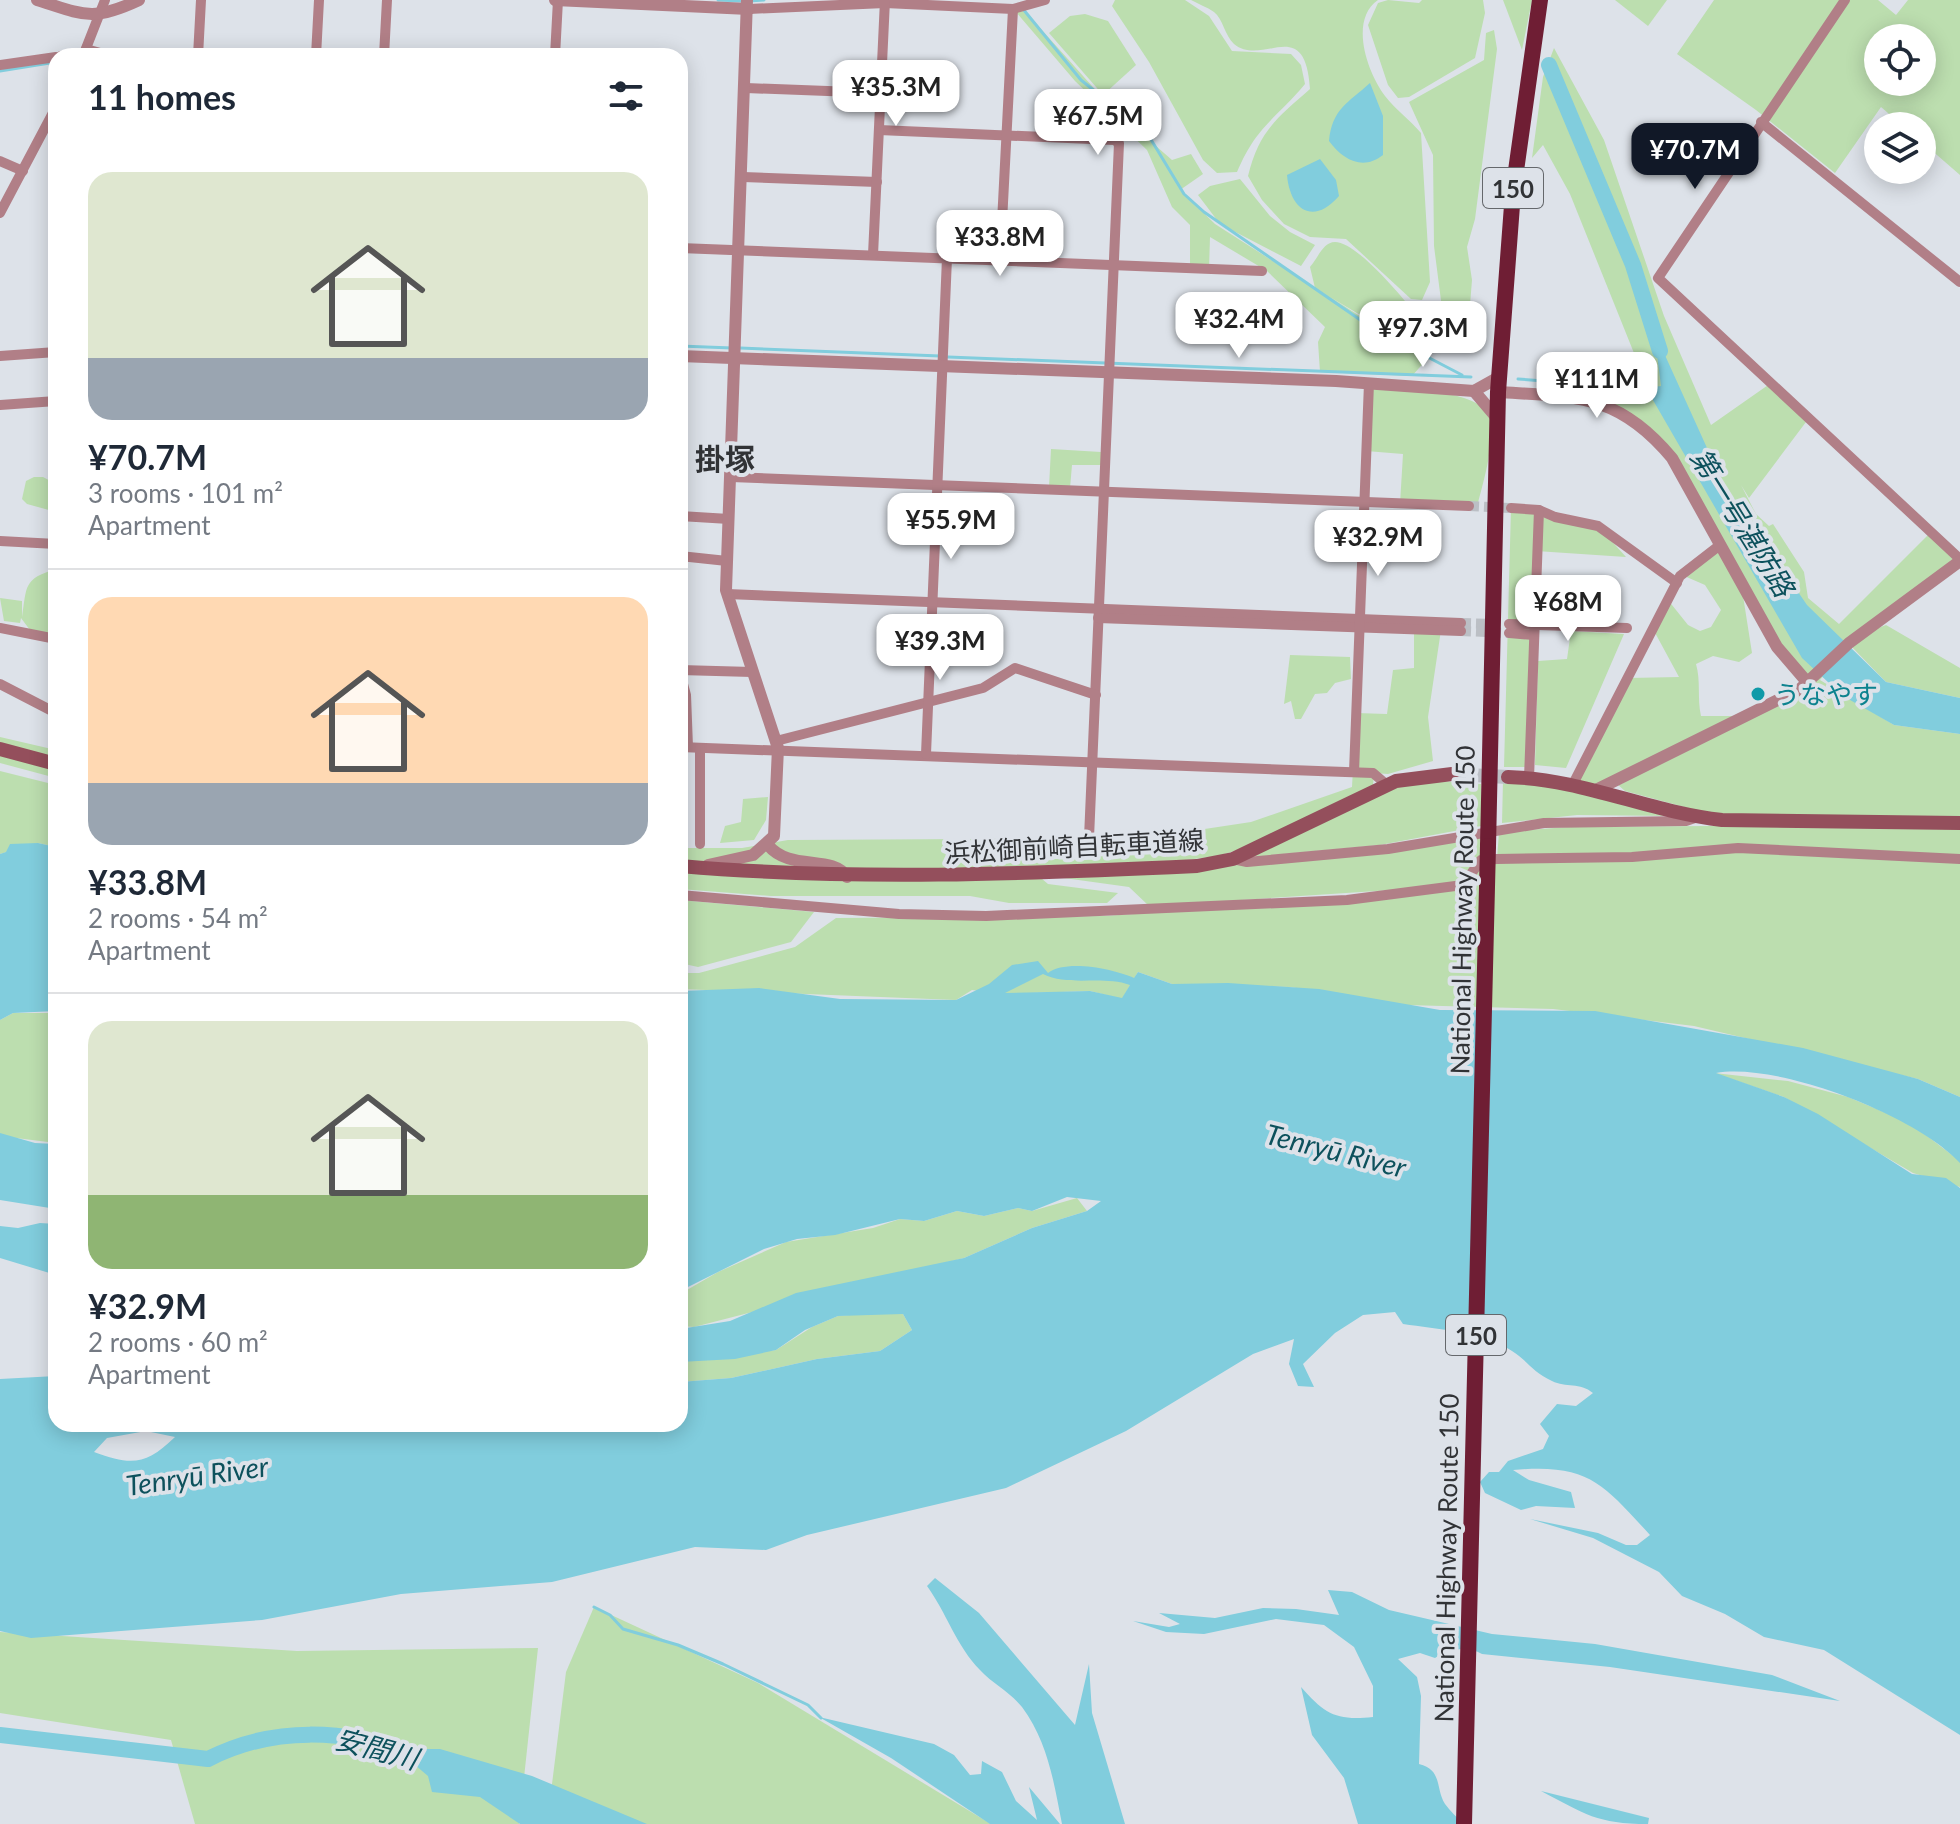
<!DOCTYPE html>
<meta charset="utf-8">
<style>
:root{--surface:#fff;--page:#f6f6f7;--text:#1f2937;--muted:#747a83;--line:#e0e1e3;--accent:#111827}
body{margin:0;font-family:Lato,"Noto Sans JP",sans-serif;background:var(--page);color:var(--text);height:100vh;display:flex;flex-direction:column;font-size:30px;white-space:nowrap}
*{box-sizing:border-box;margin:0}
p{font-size:26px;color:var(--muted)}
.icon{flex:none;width:44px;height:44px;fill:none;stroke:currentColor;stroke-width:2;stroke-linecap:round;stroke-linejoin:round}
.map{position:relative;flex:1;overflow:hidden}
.drawer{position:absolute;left:48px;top:48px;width:640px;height:1384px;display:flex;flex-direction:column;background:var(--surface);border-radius:24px;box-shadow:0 4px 20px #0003}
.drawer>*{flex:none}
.tools{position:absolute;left:1864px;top:24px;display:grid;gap:16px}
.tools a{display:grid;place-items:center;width:72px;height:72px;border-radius:50%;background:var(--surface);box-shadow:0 4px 20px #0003;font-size:40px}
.price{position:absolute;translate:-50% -68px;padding:0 18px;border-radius:16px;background:#fff;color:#222;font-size:26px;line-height:52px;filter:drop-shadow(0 2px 4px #0008)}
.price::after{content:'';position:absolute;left:50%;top:48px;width:24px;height:18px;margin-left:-12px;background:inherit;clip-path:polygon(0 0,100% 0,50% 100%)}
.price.selected{background:var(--accent);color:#fff}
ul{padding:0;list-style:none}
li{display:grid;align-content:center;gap:16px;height:424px;padding:0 40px}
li+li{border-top:2px solid var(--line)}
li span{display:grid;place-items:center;height:248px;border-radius:24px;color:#555}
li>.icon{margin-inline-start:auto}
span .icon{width:144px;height:144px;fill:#fffc;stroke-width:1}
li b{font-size:34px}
h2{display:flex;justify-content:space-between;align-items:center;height:96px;padding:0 40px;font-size:34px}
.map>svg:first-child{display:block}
.green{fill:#bcdeaf;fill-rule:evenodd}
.water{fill:#81cddd;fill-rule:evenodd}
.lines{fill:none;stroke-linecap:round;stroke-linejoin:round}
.stream{stroke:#81cddd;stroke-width:3}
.river{stroke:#81cddd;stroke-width:16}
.minor-tunnel{stroke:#bbbfc5;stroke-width:10;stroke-dasharray:10 5;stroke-linecap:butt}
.secondary-tunnel{stroke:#bbbfc5;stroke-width:14;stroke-dasharray:14 7;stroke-linecap:butt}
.minor{stroke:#b17f87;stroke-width:10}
.tertiary{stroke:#b17f87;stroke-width:12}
.secondary{stroke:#944f5c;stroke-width:14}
.trunk{stroke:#6f1e34;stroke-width:16}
.trunk-bridge{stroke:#6f1e34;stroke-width:16}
.culture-dot{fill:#0f9aa8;stroke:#dde2e9;stroke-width:3}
.labels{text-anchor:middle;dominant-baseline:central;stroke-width:8;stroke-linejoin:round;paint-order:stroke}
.shield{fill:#dde2e9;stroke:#65686c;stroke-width:2}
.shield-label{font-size:24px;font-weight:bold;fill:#313336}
.culture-label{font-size:26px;fill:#0d838f;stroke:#dde2e9;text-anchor:start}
.street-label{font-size:26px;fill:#313336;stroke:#dde2e9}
.water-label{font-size:28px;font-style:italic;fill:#0d515c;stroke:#dde2e9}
.quarter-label{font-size:30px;font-weight:bold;fill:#313336;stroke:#dde2e9}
</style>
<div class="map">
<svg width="1960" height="1824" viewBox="0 0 1960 1824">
<rect width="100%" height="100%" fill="#dde2e9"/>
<g class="green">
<path d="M1115,0h70l24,16 23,35 59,3 10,11 4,19c-30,36 -48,41 -68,88l-20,1 -14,-13 -54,-98 -37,-56z"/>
<path d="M1191,0h187c-29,20 -11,72 7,96 10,13 25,24 36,37l9,149 -8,18 -11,-1 -65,-60 -36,-2 -26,-13 -22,-24 -14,-24c11,-45 29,-58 62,-87 -5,-76 -47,-21 -76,-45 -9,-8 -11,-25 -20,-32 -7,-5 -16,-8 -23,-12z"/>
<polygon points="1388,0 1419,3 1422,0 1483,0 1485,13 1475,58 1409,97 1398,98 1388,85 1368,25 1378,3"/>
<polygon points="1503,0 1532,0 1522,50"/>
<polygon points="1615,0 1667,0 1648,26"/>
<path d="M1714,0h164l18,15 12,-15h52v175l-38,-33v-16h-19l-22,-19 -46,66 -79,-63 -79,-56zM1878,38h44v44h-44z"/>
<path d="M1024,10l85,95 63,55 19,-6 12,20 -23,16 35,34 100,64 -5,-21c8,-9 13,-25 25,-25 26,0 87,78 101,100l-17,8 -89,-53 97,62 -15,17 -92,-4 -2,-30 7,-15 -58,-56 -57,-34 -1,32 -19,-1v-43l-18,-18 -25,-57 -72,-69 -59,-69z"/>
<polygon points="1085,14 1108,21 1136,65 1103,95 1049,33 1070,16"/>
<polygon points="1494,30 1497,49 1475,219 1467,247 1472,280 1470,305 1455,328 1443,316 1434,246 1433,155 1409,102 1484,60 1486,33"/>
<path d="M1554,48l50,92 60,176 47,109 60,-42 38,35 -60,80 -8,-13 15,29 13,12 4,-2 31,48 4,26 31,26 92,-92 29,27 -100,76 26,-10 74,43v30l-74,-16 -37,-38 -29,36 74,45 66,9v88l-246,-7 -89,-24 -8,-7h4l190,-103 -35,-37 -35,-61 11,70 -13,9 -26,-6 -17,8c5,17 1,34 5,52h46l-143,70 -28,-6 53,-102 50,-1 -26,-48 15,-29 20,25 12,6 11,-4 10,-17 -16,-25 -23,-10 34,-26 15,13c-22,-44 -57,-120 -101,-145 -17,-10 -41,-14 -59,-20l7,-29h62l-70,-174 -27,-49 -11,13 11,-81z"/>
<polygon points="1240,179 1270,216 1290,232 1315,245 1301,266 1220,224 1198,195 1210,186"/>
<path d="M1369,387c26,2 116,1 121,32 4,29 -6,60 -13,88l-18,-5 -59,2 3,-50 -37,-3z"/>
<polygon points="1051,449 1101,452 1101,465 1072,465 1070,488 1049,487"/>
<polygon points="34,477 43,477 56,484 56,512 27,504 22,499 26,481"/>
<polygon points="1511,508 1598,526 1626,557 1536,551 1525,767 1504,767"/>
<path d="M56,569v16l-5,10 5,1v39l-26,-5 -9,-12 -1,5 -16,-2 -4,-23 22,3v16c5,-31 1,-38 34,-48z"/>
<polygon points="1414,630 1441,630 1428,717 1433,761 1388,774 1374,773 1373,786 1247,847 1218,856 1041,878 1048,884 1118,893 1107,903 1009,903 970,896 771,896 680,889 680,849 686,848 742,848 788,840 1145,838 1251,822 1352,787 1356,713 1387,714 1393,670 1414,668"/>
<polygon points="1571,631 1624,634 1566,768 1535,765 1538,661 1567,659"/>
<polygon points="1290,655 1350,657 1351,679 1335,683 1327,693 1315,694 1301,719 1295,719 1291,701 1284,704"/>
<polygon points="0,737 56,750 56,778 0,763"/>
<polygon points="0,771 56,785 56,847 38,843 0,854"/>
<polygon points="1427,780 1481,784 1481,826 1380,845 1252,857 1389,789"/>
<polygon points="1503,781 1561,787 1675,816 1577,815 1502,823"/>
<polygon points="768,797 766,820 754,840 720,843 725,826 741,822 743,799"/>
<polygon points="1960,824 1960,1097 1918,1079 1694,1026 1553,1009 1406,1005 1290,987 1172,984 1138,972 1122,999 1090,991 1003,994 972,990 956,1000 680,989 680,973 699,973 795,947 836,918 1104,916 1357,899 1422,888 1149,906 1129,887 1064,878 1372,855 1483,836 1497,859 1499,832 1568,827"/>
<polygon points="680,900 814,912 791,942 698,967 680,963"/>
<polygon points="13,1013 56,1013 56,1143 0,1136 0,1020"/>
<polygon points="1714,1073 1788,1081 1848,1097 1910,1123 1960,1161 1960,1187 1913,1173 1784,1097"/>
<polygon points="1077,1198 1087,1211 1032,1228 964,1258 694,1327 680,1326 680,1294 718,1272 786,1242 873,1228 900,1219 924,1221 957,1211 984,1216 1018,1208 1032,1211"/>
<polygon points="884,1312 903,1314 912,1330 880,1351 817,1359 731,1378 680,1382 680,1362 776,1350 812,1327 838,1316"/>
<polygon points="594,1607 758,1683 991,1824 547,1824 566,1672"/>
<polygon points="0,1632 297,1651 538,1648 519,1824 195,1824 171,1740 0,1713"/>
</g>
<g class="water">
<path d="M1370,83l13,33v39c-20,16 -40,5 -54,-14 3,-32 19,-38 41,-58z"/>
<path d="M1320,159l16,21 3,16c-26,30 -49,14 -52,-21z"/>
<polygon points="1654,331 1722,481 1807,605 1886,682 1960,698 1960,734 1894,725 1843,696 1802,658 1646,388 1661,386"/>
<polygon points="38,843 56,847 56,1011 13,1013 0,1020 0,854 6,852 10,844"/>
<path d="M1038,961l10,12c18,-14 66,-4 86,5l4,-6 34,12 56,-1 91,6 121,21 155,1 208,37 115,31 42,18v66c-43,-47 -181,-101 -244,-90l68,24 34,17 94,60 34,4 14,10v547l-136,-85 -60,-13 -39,-23 -43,-18 -23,-24 -66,-34 -63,-19 68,14 28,12h11l13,-10c-47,-51 -61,-72 -137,-65l16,10 42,12 4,16 -39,-2 -15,4 -36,-17 -5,-11 9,-10h10l9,-11 35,-12 6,-13 -9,-12 17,-20 19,2 17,-13c-13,-11 -27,-5 -41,-12 -20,-9 -24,-20 -40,-30 -29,-19 -75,-22 -109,-27l-8,-12 -32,3 -28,18 -32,31 11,23 -16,-1 -9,-22 5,-25 -41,15 -127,77 -120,57 -199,47 -41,15 -71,-3 -143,35 -151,12 -139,26 -231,18 -31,-7v-252l56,-3v48h624v-42l51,-4 86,-19 63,-8 32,-21 -9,-16 -65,2 -33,14 -29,20 -41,9 -55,3v-33l50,-8 66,-28 168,-35 68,-30 55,-17 14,-10 -34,-4 -35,14 -14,-3 -34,8 -27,-5 -33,10 -24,-2 -65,16 -38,4 -33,10 -84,42v-300l79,-3 81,11 116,1 33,-16 23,-19zM1043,974c26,13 59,1 87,11l-8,13 -32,-7 -85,2zM146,1431l29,6c-29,28 -43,29 -81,15l13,-14z"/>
<polygon points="0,1133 35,1143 56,1144 56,1209 0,1200"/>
<polygon points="40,1223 56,1224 56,1275 0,1258 0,1226 18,1228"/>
<path d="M935,1578l44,35 96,112 14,-61 3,49 33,111h-63c-8,-41 -14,-82 -40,-117 -12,-15 -29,-23 -42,-37 -23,-23 -34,-58 -53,-84z"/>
<path d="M1328,1590l24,2 37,18 103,24 103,10 177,31 68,26 -230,-34 -128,-13c-15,-9 -33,-5 -47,4l-15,-5 -22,6 19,18 4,19 -2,68c24,6 16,24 26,40 5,7 13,14 18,20h-105l-14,-46 -32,-43 -11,-48c24,27 35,34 72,30v-31l-19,-39 -30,-22 -48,-6 -72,15 -38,-2 -33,-11 36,6 11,-3 -21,-11 56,5 48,-10 33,1 43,6z"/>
<polygon points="819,1717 934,1744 954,1755 970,1775 981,1774 982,1761 1002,1772 1016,1801 1037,1820 1029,1787 1060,1824 990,1824 891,1758"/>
<polygon points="396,1749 440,1749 532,1776 647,1824 520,1824 480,1797 432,1792 428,1776"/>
<path d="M1541,1791l108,27 -1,6c-51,0 -63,-10 -107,-33z"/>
</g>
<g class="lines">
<g class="stream">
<polyline points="718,0 742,1"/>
<polyline points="749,1 764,0"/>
<polyline points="1023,9 1081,80 1147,133 1184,194 1204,212 1372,328 1462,375"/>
<polyline points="0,71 56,62"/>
<polyline points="680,346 732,348"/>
<polyline points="740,348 940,356"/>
<polyline points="948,357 1471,377"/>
<polyline points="1518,379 1649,389"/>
<polyline points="594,1607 610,1615 623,1629 678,1645 723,1664 808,1705 821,1718"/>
</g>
<g class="river">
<polyline points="1549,65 1633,265 1660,351"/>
<path d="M0,1735l208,24c65,-33 138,-31 205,-3"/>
</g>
<g class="minor-tunnel">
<polyline points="1469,506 1511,508"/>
<polyline points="1461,623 1499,624"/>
<polyline points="1461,631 1509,633"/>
</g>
<polyline class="secondary-tunnel" points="1452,774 1508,777"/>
<g class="minor">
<polyline points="1845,0 1658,278 1960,559"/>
<polyline points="749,9 885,3 1013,9 1045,0"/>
<polyline points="86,49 111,56"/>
<polyline points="61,56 85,53"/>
<polyline points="83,56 105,0"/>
<polyline points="198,56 201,0"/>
<polyline points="316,56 319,0"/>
<polyline points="384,56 387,0"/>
<polyline points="555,56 558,0"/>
<polyline points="0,65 56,57"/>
<polyline points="746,88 880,93"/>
<polyline points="1761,122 1960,282"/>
<polyline points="879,130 1114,140 1119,143 1089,838"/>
<polyline points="0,161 23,171"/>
<polyline points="743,177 877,182"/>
<polyline points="0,213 56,107"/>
<polyline points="680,248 1262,271"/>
<polyline points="873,255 885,0"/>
<polyline points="1000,261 1013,9"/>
<polyline points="0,356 56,352"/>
<polyline points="0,405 56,401"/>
<polyline points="731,477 1469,506"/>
<polyline points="1511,508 1539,510 1555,517 1598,526 1677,583"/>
<polyline points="680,516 729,519"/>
<polyline points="0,541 56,544"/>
<polyline points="680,556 727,561"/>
<polyline points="727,594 1461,623"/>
<polyline points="1098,618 1461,631"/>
<polyline points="1509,624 1627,628"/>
<polyline points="0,628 56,639"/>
<polyline points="1509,633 1534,635"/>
<polyline points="680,670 752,672"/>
<polyline points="680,673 686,695 688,747"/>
<polyline points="0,684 56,713"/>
<polyline points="776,741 983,688 1015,668 1096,695"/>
<polyline points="680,747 1373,773 1387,785"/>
<polyline points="700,748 700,844"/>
<polyline points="926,754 947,258"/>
<polyline points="1354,772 1369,383"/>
<polyline points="1529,778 1539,510"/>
<polyline points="1573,784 1680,576 1720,545"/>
<polyline points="1233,859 1247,862 1388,849 1544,823 1686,821 1695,818"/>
<polyline points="680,895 899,914 986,916 1347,900 1463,885 1481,860 1497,859 1632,857 1738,848 1960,859"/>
</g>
<g class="tertiary">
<path d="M37,0c47,15 55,22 102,0"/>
<polyline points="555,0 749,9"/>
<polyline points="680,356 1336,381 1474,391 1499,377"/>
<polyline points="1474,391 1497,418"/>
<path d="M1498,392c79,5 120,1 174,66l105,189 30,35"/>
<polyline points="1598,789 1800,689 1849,643 1960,561"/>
<path d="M768,845c22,27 64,9 79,32"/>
<polyline points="708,865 753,855 774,836 778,748 726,590 747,0"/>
</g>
<g class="secondary">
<polyline points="0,749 56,764"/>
<path d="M1508,777c75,2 141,35 214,43l238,3"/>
<path d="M680,866c173,15 344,8 517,0l36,-7 163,-78 56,-7"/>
</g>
<polyline class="trunk" points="1488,846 1498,392 1513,192 1540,0"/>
<polyline class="trunk-bridge" points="1464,1824 1488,846"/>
</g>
<circle class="culture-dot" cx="1758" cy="694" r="8"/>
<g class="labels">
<g class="shield">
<rect x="1483" y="168" width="60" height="40" rx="6"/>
<rect x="1446" y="1315" width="60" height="40" rx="6"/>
</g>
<g class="shield-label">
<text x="1513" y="188">150</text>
<text x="1476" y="1335">150</text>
</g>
<g class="culture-label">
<text x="1774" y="694">うなやす</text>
</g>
<g class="street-label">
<text transform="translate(1074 846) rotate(-3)">浜松御前崎自転車道線</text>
<text transform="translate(1462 910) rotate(-89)">National Highway Route 150</text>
<text transform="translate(1446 1558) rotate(-89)">National Highway Route 150</text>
</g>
<g class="water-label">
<text transform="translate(1743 522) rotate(58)">第一号湛防路</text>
<text transform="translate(1336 1150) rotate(14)">Tenryū River</text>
<text transform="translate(197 1475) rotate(-8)">Tenryū River</text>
<text transform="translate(377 1748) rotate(15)">安間川</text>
</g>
<g class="quarter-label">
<text x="725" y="458">掛塚</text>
</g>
</g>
</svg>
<div class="tools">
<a><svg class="icon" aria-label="locate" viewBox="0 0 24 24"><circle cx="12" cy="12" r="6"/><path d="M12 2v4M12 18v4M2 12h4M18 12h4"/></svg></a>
<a><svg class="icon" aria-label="layers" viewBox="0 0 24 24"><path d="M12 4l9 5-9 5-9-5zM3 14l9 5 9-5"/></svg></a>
</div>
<b class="price" style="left:896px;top:128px">¥35.3M</b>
<b class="price" style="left:1098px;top:157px">¥67.5M</b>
<b class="price selected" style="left:1695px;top:191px">¥70.7M</b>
<b class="price" style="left:1000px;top:278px">¥33.8M</b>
<b class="price" style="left:1239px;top:360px">¥32.4M</b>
<b class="price" style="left:1423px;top:369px">¥97.3M</b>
<b class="price" style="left:1597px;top:420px">¥111M</b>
<b class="price" style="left:951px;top:561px">¥55.9M</b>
<b class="price" style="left:1378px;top:578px">¥32.9M</b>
<b class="price" style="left:1568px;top:643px">¥68M</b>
<b class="price" style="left:940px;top:682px">¥39.3M</b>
<section class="drawer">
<h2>11 homes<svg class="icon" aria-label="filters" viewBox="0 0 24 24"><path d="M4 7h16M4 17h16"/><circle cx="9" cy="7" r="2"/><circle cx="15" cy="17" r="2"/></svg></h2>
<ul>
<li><span style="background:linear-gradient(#dfe7d0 75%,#9aa5b1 0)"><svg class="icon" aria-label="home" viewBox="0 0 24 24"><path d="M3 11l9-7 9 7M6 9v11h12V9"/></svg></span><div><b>¥70.7M</b><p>3 rooms · 101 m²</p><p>Apartment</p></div></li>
<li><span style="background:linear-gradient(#ffd9b3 75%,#9aa5b1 0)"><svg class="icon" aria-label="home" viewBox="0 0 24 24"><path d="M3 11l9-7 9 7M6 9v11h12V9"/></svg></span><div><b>¥33.8M</b><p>2 rooms · 54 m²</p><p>Apartment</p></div></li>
<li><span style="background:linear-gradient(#dfe7d0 70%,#8fb573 0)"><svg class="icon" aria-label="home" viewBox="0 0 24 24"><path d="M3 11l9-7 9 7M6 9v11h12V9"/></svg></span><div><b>¥32.9M</b><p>2 rooms · 60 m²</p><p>Apartment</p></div></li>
</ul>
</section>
</div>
